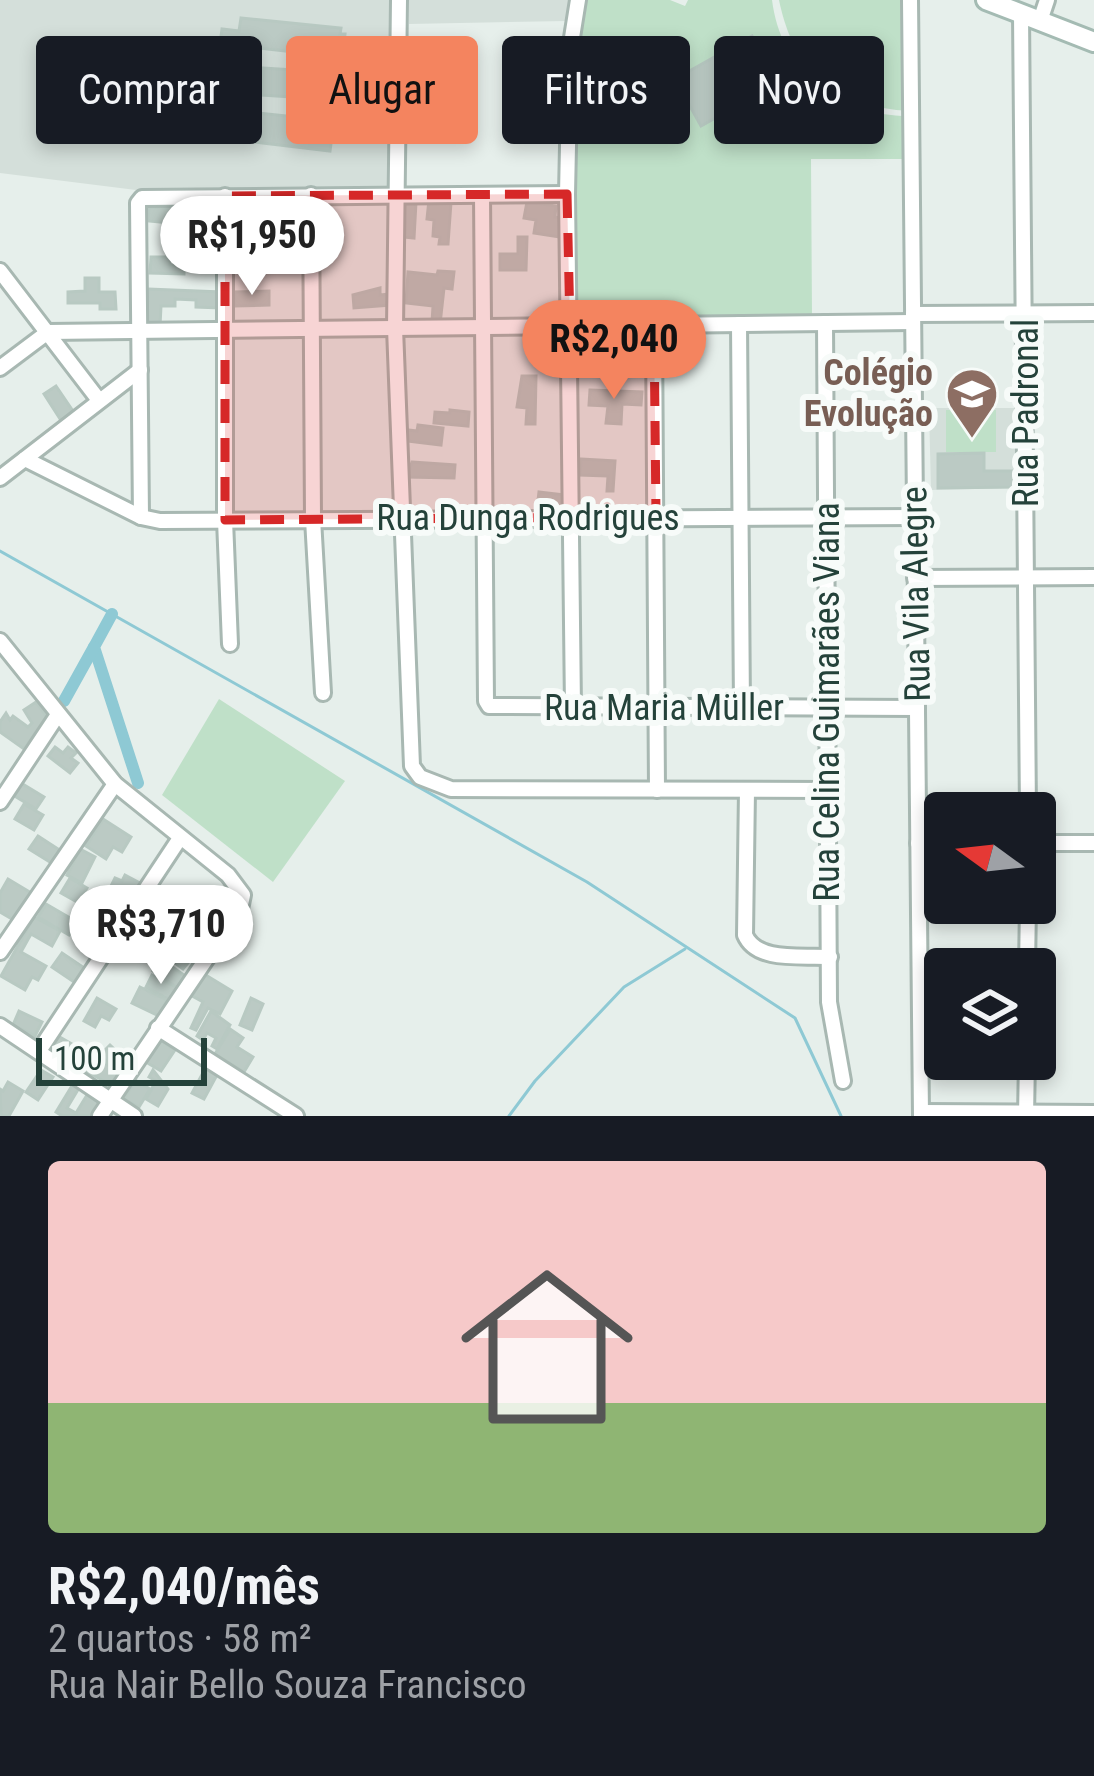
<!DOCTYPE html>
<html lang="pt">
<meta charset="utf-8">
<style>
:root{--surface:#171b24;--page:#20242c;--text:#f1f3f6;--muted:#9ea1a6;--accent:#f4845f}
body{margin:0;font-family:"Roboto Condensed",sans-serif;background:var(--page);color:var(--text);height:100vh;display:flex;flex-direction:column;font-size:45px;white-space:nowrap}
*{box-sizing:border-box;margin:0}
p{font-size:39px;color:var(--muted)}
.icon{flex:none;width:66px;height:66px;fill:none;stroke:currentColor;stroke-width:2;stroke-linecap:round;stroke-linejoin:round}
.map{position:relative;height:1116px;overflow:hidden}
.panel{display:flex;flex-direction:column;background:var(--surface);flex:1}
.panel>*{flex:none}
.top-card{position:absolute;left:36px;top:36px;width:1023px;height:108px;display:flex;gap:24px}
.needle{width:78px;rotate:285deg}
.controls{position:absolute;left:924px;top:792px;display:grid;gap:24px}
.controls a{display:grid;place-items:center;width:132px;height:132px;border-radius:12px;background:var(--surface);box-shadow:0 6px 18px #0003;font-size:60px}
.scale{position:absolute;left:36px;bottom:30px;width:171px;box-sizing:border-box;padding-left:12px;border:6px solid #24423a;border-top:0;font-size:33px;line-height:42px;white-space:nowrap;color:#24423a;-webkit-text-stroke:9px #f7fbf9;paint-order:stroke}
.price{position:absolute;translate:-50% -102px;padding:0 27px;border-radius:42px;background:#fff;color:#222;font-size:39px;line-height:78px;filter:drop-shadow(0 3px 6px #0008)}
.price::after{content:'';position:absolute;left:50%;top:72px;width:36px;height:27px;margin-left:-18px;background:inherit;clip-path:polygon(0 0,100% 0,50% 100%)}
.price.current{background:var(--accent);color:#111}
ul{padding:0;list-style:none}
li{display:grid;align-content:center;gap:24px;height:636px;padding:0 48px}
li span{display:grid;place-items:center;height:372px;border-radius:12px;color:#555}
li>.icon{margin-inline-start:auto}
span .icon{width:216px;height:216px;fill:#fffc;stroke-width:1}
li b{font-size:51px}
.pill{padding:0 42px;border-radius:12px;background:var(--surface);box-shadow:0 6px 18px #0003;font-size:42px;line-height:108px}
.pill.current{background:var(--accent);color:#111}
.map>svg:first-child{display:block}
.built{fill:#d4dfda}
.green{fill:#bfe0c8}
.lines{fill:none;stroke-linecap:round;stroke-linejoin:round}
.stream{stroke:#8ec9d4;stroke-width:3}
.canal{stroke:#8ec9d4;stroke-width:12}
.building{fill:#bbcac4;stroke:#b8c9c2;stroke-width:3}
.street-casing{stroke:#a8b8b2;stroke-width:20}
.secondary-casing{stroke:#a4bbb3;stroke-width:24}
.street{stroke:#fff;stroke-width:14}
.secondary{stroke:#fff;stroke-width:18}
.marked{fill:#d62828;fill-opacity:0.2;stroke:#d62828;stroke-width:9;stroke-dasharray:24 15;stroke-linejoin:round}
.labels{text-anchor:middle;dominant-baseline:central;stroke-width:12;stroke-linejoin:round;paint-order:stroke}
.education-label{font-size:36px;font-weight:bold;fill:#785e54;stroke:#f7fbf9;text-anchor:end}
.street-label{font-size:36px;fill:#24423a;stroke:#f7fbf9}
</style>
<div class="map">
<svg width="1094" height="1116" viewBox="0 0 1094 1116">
<rect width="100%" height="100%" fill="#e6efeb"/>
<g class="built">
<polygon points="0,0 393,0 389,188 136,190 0,173"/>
<polygon points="409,0 570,0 567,21 409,24"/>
<polygon points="929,408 1014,408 1015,488 931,490"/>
</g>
<g class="green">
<path d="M586,0h84l15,6 3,-6h84c9,70 61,112 130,116v43h-91l1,159 -235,3 -1,-258z"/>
<path d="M779,0h127l4,111c-75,-4 -116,-38 -131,-111z"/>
<rect x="946" y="410" width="50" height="42"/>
<polygon points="219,699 345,781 273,882 162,795"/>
</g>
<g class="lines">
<g class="stream">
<polyline points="0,551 587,882 795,1018 841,1116"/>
<polyline points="509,1116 535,1081 624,987 685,949"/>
</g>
<g class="canal">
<polyline points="112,614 94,647 138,783"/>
<polyline points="64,701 94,647"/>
</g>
</g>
<g class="building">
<polygon points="241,18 341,28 340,34 345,34 343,51 287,45 286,51 220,44 222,29 239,31"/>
<polygon points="752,36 778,83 701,126 675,79"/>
<polygon points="263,68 356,74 354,101 262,95"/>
<polygon points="258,113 334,121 330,151 254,142"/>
<polygon points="429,200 451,202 448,244 439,244 440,237 433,236 434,220 427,219"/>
<polygon points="404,202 416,202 414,238 403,237"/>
<polygon points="527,202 556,206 555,217 562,218 560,237 534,233 536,220 524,218"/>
<polygon points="231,205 297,206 297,221 231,221"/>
<polygon points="149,207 184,209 183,224 148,221"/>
<polygon points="518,237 527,237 526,270 500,270 500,254 518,254"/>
<polygon points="175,243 185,244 184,274 150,273 151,257 170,257 170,265 175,265"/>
<polygon points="438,271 454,272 452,289 444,288 440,324 432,323 433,306 406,303 408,272 437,275"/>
<polygon points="85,278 99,278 99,292 115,292 116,309 100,309 100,303 68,303 68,292 85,291"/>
<polygon points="380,288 380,295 390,294 390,305 354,308 353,295"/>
<polygon points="148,289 221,292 220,308 196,307 196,300 175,299 175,306 161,306 160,326 147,325"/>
<polygon points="269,291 269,305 235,306 235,292"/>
<polygon points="522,376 536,376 535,424 526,424 527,408 517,407"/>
<polygon points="56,386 75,414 62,422 44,394"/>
<polygon points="590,390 642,392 641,405 622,404 621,424 606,423 608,406 589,405"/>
<polygon points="450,410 469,412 468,426 434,423 435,412 450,413"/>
<polygon points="418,425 443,428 441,445 407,441 408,430 417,431"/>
<polygon points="984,453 984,471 1014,471 1014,487 938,488 938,454"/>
<polygon points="581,459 615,461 613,491 607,491 608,476 580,475"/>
<polygon points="412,462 455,465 454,478 407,477"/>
<polygon points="539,492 565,495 563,513 537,509"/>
<polygon points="36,702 47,717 24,749 0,732 0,722 6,713 10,720 13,716 28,727 32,723 24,710"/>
<polygon points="55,747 63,753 68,747 76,753 71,758 78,763 70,773 48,756"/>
<polygon points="21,783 44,797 36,809 13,795"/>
<polygon points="24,804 43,815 34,830 15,819"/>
<polygon points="103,819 131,837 122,852 113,847 106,859 86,846"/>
<polygon points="38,836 61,851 53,864 29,849"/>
<polygon points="80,849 95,857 82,883 67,875"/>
<polygon points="125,875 142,884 134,898 111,886 115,878 122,881"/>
<polygon points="70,878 87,888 82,896 90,901 92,897 122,913 116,924 61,893"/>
<polygon points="8,879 33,894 17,922 0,912 0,893"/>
<polygon points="46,904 77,922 69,935 38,917"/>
<polygon points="84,909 106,920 93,946 98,948 95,954 84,948 88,940 81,937 86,928 77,923"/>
<polygon points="34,917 60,931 52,946 31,934 21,952 46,966 38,980 32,977 25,990 1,976"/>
<polygon points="168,940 192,958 183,969 160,952"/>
<polygon points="62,953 87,970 77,984 52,967"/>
<polygon points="161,959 185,976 177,988 153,971"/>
<polygon points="204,974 232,991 220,1014 208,1008 196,1030 191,1028 203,1002 192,996"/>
<polygon points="152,975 176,987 170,1000 146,987"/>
<polygon points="140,987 167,1000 159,1016 132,1003"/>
<polygon points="97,998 116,1009 109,1020 101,1016 95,1027 84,1021"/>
<polygon points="251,998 263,1004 252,1030 240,1025"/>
<polygon points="19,1011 42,1022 35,1036 13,1025"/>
<polygon points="211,1011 230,1025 217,1049 212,1046 216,1038 207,1033 203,1040 197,1036"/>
<polygon points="230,1029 243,1038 237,1047 253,1057 244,1072 215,1054"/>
<polygon points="58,1036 119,1071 111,1085 50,1051"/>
<polygon points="160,1040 175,1050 161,1071 146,1062"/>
<polygon points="110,1045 129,1063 119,1074 100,1055"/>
<polygon points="205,1069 217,1075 204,1099 192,1093"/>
<polygon points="41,1070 53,1077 38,1100 26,1092"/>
<polygon points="153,1070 168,1089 158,1106 146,1099 156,1081 149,1077"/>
<polygon points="135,1080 150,1089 139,1107 124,1099"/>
<polygon points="8,1082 23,1091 9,1116 1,1116 0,1089 3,1091"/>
<polygon points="73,1084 79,1088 67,1108 76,1113 87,1095 101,1103 93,1116 62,1116 56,1112"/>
</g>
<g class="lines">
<g class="street-casing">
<g id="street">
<polyline points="399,0 395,328 412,766 420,777 451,789 828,790"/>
<polyline points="910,0 921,1116"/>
<polyline points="1021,14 1028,813"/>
<polyline points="1040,21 1047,0"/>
<polyline points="311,195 313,519 323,693"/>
<polyline points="482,195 486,701 489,706 917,708"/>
<polyline points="225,196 225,520 230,644"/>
<polyline points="0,271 98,399"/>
<polyline points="913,314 1094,313"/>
<polyline points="825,323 829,1002 843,1081"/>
<polyline points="739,324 742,708"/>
<polyline points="654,325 657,790"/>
<polyline points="48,332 913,322"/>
<polyline points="0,368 48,332"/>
<polyline points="25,459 141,517 160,521 915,517"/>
<polyline points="0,478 140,370"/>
<polyline points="141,517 138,203 142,198 567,194"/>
<polyline points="915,578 1094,577"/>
<polyline points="0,641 115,784 228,875 243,895 240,909 100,1116"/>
<polyline points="573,708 567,194 570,50 578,0"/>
<path d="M747,790l-2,145c12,28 58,20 85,22"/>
<polyline points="0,802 57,716"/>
<polyline points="918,843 945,843"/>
<polyline points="1035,843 1094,843"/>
<polyline points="0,952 115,784"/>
<polyline points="1027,969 1028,903"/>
<polyline points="0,1026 134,1116"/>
<polyline points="158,1028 296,1116"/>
<polyline points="39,1051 180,838"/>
<polyline points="921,1112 1094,1113"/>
<polyline points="1026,1116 1027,1059"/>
</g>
</g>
<g class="secondary-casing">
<polyline id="secondary" points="986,0 1094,42"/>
</g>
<use href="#street" class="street"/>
<use href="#secondary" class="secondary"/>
</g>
<path class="marked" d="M567,194l3,132 84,-1 2,192 -431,3v-324z"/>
<defs>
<g id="school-pin" transform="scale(2.7)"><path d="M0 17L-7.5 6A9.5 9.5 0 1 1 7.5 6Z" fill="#8d6e63" stroke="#f7fbf9"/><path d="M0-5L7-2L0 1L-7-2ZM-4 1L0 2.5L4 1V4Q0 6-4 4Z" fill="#fff"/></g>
</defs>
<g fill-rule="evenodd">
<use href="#school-pin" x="972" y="394"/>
</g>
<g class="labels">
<g class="education-label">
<text x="933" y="373">Colégio<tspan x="933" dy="41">Evolução</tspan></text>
</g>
<g class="street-label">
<text transform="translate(1026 413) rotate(-90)">Rua Padronal</text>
<text x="528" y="518">Rua Dunga Rodrigues</text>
<text transform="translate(916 594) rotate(-91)">Rua Vila Alegre</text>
<text transform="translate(827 702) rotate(-90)">Rua Celina Guimarães Viana</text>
<text x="664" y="708">Rua Maria Müller</text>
</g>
</g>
</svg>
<div class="controls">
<a><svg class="needle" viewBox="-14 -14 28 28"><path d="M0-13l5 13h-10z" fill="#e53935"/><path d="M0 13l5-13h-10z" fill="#9ea1a6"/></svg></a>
<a><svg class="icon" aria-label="layers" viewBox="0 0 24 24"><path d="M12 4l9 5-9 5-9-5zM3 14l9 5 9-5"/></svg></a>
</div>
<div class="scale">100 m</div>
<b class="price" style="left:252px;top:298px">R$1,950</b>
<b class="price current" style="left:614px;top:402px">R$2,040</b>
<b class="price" style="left:161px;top:987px">R$3,710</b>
<div class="top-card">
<a class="pill">Comprar</a>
<a class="pill current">Alugar</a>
<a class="pill">Filtros</a>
<a class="pill">Novo</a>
</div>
</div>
<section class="panel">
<ul>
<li><span style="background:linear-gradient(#f6c9c9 65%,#8fb573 0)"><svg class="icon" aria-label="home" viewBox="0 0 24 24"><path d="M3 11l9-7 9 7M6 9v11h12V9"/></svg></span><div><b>R$2,040/mês</b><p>2 quartos · 58 m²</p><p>Rua Nair Bello Souza Francisco</p></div></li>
</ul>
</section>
